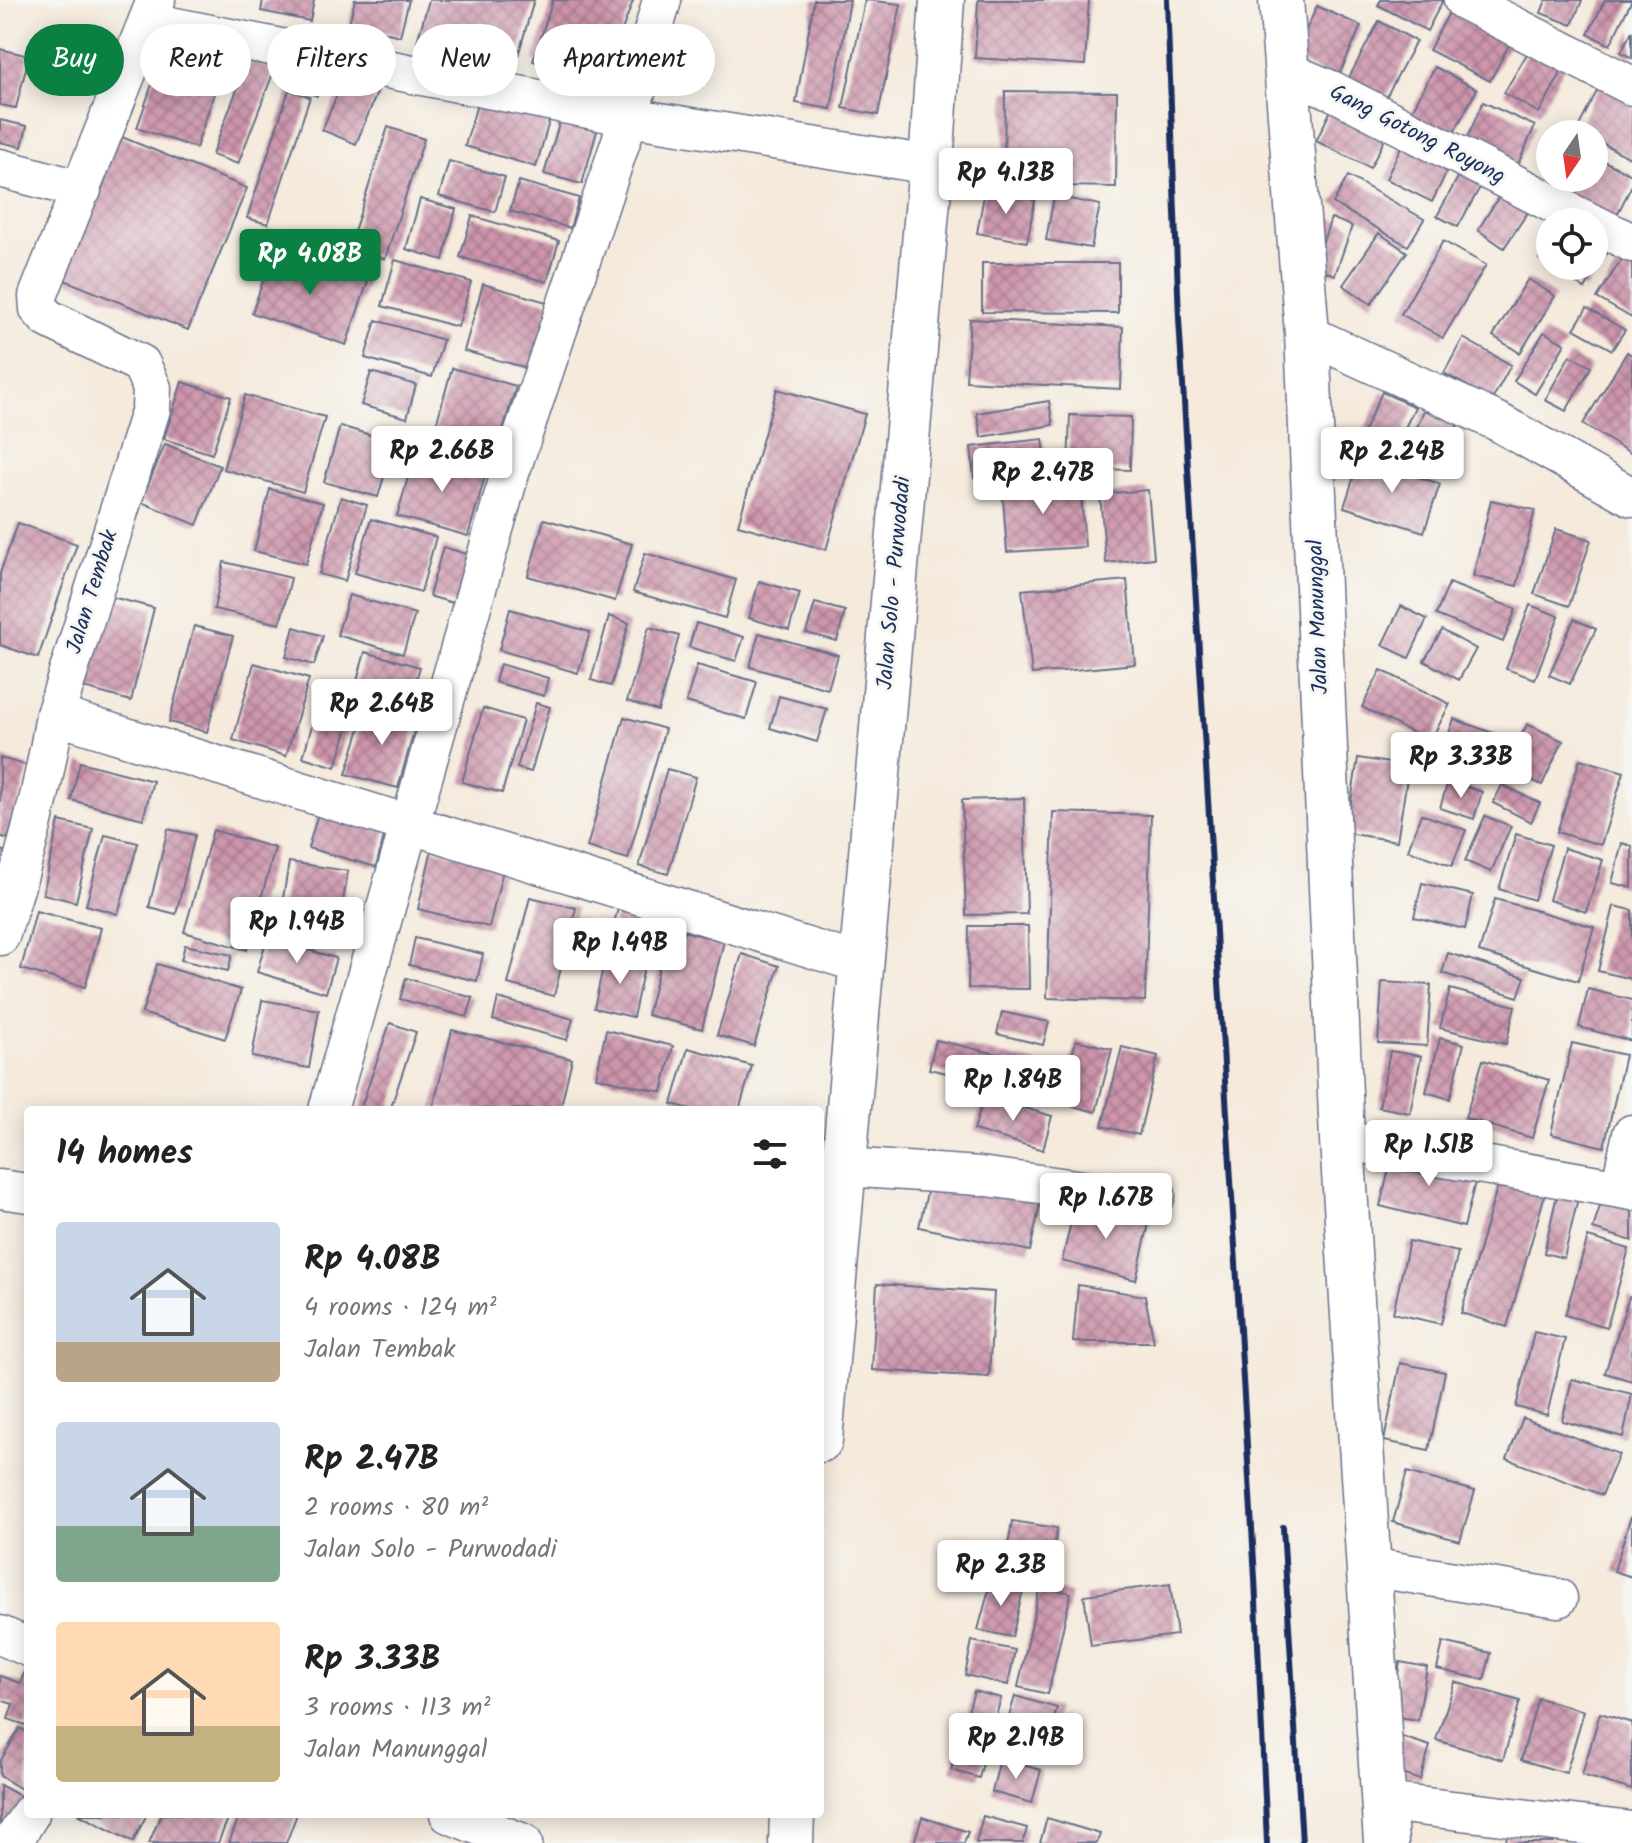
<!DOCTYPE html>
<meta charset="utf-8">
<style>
:root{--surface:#fff;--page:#f6f6f6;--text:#222;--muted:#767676;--accent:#0b8043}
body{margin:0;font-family:Kalam,sans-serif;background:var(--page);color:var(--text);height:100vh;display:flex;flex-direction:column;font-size:30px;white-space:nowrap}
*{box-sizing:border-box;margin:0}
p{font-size:26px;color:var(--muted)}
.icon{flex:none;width:44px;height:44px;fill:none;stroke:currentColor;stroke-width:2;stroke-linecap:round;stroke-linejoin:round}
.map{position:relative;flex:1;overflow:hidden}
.side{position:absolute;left:24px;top:1106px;width:800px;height:712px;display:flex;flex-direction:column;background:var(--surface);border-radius:8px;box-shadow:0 4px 20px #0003}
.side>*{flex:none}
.hud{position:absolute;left:24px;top:24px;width:800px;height:72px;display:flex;gap:16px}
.needle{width:52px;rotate:193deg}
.buttons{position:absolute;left:1536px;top:120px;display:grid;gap:16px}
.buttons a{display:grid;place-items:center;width:72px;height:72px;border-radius:50%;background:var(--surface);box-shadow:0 4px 20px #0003;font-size:40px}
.price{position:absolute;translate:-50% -68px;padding:0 18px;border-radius:8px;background:#fff;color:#222;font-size:26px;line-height:52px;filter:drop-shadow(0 2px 4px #0008)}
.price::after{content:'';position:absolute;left:50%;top:48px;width:24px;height:18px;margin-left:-12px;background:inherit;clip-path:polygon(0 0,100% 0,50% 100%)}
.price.selected{background:var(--accent);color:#fff}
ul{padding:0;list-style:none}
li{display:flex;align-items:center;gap:24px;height:200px;padding:0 32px}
li span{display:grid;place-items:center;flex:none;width:224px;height:160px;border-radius:8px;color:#555}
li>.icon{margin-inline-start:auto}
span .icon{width:96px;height:96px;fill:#fffc;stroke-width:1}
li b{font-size:34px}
h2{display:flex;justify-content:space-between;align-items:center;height:96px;padding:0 32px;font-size:34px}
.chip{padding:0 28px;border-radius:36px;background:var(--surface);box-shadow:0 4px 20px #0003;font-size:28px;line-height:72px}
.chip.selected{background:var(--accent);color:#fff}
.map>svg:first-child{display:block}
.building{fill:url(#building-cross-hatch)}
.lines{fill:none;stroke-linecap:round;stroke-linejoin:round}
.street-casing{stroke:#67708a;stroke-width:41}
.secondary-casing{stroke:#67708a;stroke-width:47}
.primary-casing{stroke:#67708a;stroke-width:47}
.street{stroke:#fff;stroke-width:38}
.secondary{stroke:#fff;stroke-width:44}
.primary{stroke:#fff;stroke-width:44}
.rail{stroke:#1b2f5e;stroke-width:6}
.labels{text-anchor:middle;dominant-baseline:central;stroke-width:6;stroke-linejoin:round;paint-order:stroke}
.street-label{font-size:22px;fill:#1b2f5e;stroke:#f6f6f2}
</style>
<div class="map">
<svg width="1632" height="1843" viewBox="0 0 1632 1843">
<defs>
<pattern id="building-cross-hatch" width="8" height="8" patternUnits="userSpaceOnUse" patternTransform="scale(2)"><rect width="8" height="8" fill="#cd95ac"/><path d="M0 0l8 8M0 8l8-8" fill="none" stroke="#a67a8f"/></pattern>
</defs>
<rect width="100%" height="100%" fill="#f6f6f2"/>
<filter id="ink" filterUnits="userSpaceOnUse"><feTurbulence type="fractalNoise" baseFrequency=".0125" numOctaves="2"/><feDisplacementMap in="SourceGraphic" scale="16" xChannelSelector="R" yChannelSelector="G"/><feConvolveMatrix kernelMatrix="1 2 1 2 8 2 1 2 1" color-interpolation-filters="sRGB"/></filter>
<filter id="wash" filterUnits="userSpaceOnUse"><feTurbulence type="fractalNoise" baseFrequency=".006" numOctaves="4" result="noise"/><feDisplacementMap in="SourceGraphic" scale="32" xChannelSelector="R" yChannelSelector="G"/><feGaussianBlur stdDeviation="1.8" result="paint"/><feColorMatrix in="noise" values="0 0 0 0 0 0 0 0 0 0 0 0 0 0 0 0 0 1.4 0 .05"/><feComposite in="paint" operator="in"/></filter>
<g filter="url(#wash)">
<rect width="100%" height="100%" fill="#f5eadc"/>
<g id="blocks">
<g class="building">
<polygon points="263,0 314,0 310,21 261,11"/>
<polygon points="355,0 409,0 400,36 349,23"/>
<polygon points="429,0 534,0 514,70 417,42"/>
<polygon points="553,0 633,1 601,86 533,61"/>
<polygon points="814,0 850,0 831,109 796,103"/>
<polygon points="865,0 901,4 878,115 843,108"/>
<polygon points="978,0 1089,0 1085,65 975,58"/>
<polygon points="1381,0 1443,0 1427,31 1378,5"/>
<polygon points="1546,0 1582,0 1572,25 1541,13"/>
<polygon points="1605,0 1632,0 1610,45 1588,34"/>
<polygon points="1317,6 1361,26 1337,80 1293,59"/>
<polygon points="1452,7 1512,39 1490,81 1429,50"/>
<polygon points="1379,21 1416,41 1383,103 1346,83"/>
<polygon points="1632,31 1632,58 1621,52"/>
<polygon points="169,35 227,55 196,148 137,128"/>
<polygon points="1531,47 1565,66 1539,113 1504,93"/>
<polygon points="0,49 29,56 16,108 0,105"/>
<polygon points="251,53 277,63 238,164 212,155"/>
<polygon points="302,54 329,64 317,96 291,86"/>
<polygon points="1435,67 1477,89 1449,142 1407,120"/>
<polygon points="346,74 379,88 356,144 322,130"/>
<polygon points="1601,83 1632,99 1632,159 1594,139 1594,134 1584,134 1577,130"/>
<polygon points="289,90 310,97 268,224 247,218"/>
<polygon points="1005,91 1117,92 1116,187 1004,185"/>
<polygon points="479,97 550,118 536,167 465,146"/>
<polygon points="1483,102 1535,126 1515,171 1463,147"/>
<polygon points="1331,110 1386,137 1370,168 1316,141"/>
<polygon points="0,120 27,126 22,147 0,142"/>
<polygon points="560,121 597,131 582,184 544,174"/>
<polygon points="388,127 424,139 385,259 349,247"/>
<polygon points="117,135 247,188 188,330 57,277"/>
<polygon points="1403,142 1450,165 1432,202 1386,179"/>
<polygon points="1594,156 1632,175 1632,185 1615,219 1558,190 1564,178 1594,178"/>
<polygon points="449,161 505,177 495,212 439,196"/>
<polygon points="1462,170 1483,182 1458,227 1437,216"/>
<polygon points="1348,176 1424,219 1408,246 1333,203"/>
<polygon points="519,181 579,198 570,228 510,211"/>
<polygon points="985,190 1035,200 1027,242 977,233"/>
<polygon points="1501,193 1528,212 1504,248 1478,230"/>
<polygon points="1054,196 1100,205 1091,248 1046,240"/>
<polygon points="420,199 456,209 443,260 406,249"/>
<polygon points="472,216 559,241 547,282 460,257"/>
<polygon points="1331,218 1352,226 1335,275 1314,267"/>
<polygon points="1379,233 1407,252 1371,304 1343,285"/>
<polygon points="1594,235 1611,246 1585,289 1539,259 1550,241 1550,266 1594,266"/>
<polygon points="1443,241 1486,265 1443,338 1401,314"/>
<polygon points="274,249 368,281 346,345 252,313"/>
<polygon points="1626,252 1632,255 1632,318 1597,298"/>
<polygon points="395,260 471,282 458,327 382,306"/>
<polygon points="982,263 1118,263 1118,313 982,312"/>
<polygon points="1528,279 1555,296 1520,353 1493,336"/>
<polygon points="483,284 550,303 531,369 464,351"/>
<polygon points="1587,308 1625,330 1612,350 1574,329"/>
<polygon points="970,319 1123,327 1121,389 966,381"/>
<polygon points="376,320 443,340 432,377 365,358"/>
<polygon points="1544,332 1565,344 1535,394 1514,381"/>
<polygon points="1463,338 1511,365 1492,400 1444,373"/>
<polygon points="1627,352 1632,355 1632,454 1583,424"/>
<polygon points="1570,355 1591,367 1566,411 1545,400"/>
<polygon points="452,368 516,386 497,450 434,432"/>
<polygon points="371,372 416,385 407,418 361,405"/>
<polygon points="182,382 231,397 212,454 164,439"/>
<polygon points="777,389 865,414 826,550 738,525"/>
<polygon points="1382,392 1415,407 1395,449 1363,433"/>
<polygon points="245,395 325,417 303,492 223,469"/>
<polygon points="1049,401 1053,425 981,437 977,413"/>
<polygon points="1424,410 1458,424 1441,466 1407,452"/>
<polygon points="1070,415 1131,417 1130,470 1068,468"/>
<polygon points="340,426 394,442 378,497 324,482"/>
<polygon points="1043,439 1047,470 974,478 971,447"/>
<polygon points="165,444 220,466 197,525 141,502"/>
<polygon points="415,453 486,473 468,536 397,516"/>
<polygon points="1360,458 1440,484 1424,532 1344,507"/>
<polygon points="1080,480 1085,547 1007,552 1002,484"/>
<polygon points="270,489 323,503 306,564 254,551"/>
<polygon points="1148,490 1154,558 1106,563 1100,494"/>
<polygon points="341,497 367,505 345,581 319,574"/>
<polygon points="1491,500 1535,510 1517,586 1473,576"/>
<polygon points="371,519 436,537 421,592 355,573"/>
<polygon points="544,519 632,544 615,601 528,576"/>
<polygon points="18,523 77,544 38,658 0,645 0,573"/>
<polygon points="1556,529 1591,540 1569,606 1534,594"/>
<polygon points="443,547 484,559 470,608 429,596"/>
<polygon points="645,553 736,580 725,618 633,592"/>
<polygon points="224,562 291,578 280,624 214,609"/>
<polygon points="1127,580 1135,664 1032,674 1022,590"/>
<polygon points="759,581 800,593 789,630 749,618"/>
<polygon points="1449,583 1516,609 1503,642 1436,615"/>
<polygon points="349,595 415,614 403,654 337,635"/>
<polygon points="108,596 154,608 131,701 84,688"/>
<polygon points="815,603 845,611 837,641 806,633"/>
<polygon points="1530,605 1559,616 1535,679 1506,669"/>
<polygon points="1401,606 1427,619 1409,658 1382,645"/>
<polygon points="510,609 590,632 578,673 499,650"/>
<polygon points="609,616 629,623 611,686 591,680"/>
<polygon points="1574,619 1596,629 1570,684 1549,675"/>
<polygon points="696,623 744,637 736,661 689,647"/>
<polygon points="194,626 233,636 207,732 169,722"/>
<polygon points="294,627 323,636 314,665 286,657"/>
<polygon points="649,627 679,636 658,711 627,701"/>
<polygon points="1442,630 1476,649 1459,680 1424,661"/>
<polygon points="759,633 838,655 828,689 750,667"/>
<polygon points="365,652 420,667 409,703 355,688"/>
<polygon points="254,663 309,679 286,756 233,740"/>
<polygon points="500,664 548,678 544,696 495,682"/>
<polygon points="697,665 757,682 746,719 686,702"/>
<polygon points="1381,670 1450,704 1430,742 1362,707"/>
<polygon points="321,694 355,704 336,767 303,757"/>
<polygon points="779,696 827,709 817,742 770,728"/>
<polygon points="536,703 550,707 531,772 517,768"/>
<polygon points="367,705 417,720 398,788 346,774"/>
<polygon points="483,708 523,720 502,793 462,782"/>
<polygon points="624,717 665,729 628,859 587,847"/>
<polygon points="1454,719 1501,736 1488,771 1441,756"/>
<polygon points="1527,724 1563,741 1542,785 1506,769"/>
<polygon points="0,758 29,766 8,839 0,836"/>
<polygon points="1358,758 1409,766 1397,841 1346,833"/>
<polygon points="1580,759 1624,772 1601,845 1557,832"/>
<polygon points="80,762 153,781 143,819 71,800"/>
<polygon points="667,769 696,777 668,874 639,866"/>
<polygon points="1448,781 1482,792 1474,819 1440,808"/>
<polygon points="1502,785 1540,803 1531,822 1493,803"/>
<polygon points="1024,798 1027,914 966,915 962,800"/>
<polygon points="321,803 388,821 376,867 308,848"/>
<polygon points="1053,812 1151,815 1145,1001 1047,998"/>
<polygon points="1421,814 1466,830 1452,866 1408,850"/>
<polygon points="1485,816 1511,826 1491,872 1465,861"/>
<polygon points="59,821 93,829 76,902 43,894"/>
<polygon points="168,829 195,835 176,914 149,907"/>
<polygon points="213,830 275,848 247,950 184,932"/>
<polygon points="1516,834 1551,845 1534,900 1499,889"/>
<polygon points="105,835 138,843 118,914 86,905"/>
<polygon points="1622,843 1632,846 1632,888 1612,883"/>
<polygon points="1564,848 1603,860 1586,912 1549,900"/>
<polygon points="432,849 504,866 489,927 418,909"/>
<polygon points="0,850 8,852 0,884"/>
<polygon points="289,862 348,871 336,945 277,935"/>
<polygon points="1422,883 1473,895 1465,929 1414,917"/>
<polygon points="530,897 576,908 554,996 508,984"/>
<polygon points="1495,899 1594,927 1578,981 1479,952"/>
<polygon points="620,902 654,912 643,950 609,940"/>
<polygon points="1614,906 1632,910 1632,979 1598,971"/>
<polygon points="36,911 101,928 85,987 21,969"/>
<polygon points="969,926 1028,926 1029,989 968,988"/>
<polygon points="669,928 724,941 702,1029 647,1015"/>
<polygon points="267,938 336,958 326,993 257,972"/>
<polygon points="415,938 483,954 477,981 409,965"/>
<polygon points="185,945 232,955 228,971 181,960"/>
<polygon points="1448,953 1525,977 1518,997 1442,973"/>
<polygon points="606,954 645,963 633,1017 594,1008"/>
<polygon points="742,954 779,966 754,1046 717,1035"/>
<polygon points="157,964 241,990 225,1039 142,1013"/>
<polygon points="406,978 473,998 467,1017 400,999"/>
<polygon points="1382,982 1431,985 1427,1046 1378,1043"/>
<polygon points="1450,989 1515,1006 1506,1044 1440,1028"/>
<polygon points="1588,989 1632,1000 1632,1041 1579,1027"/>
<polygon points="498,998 573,1019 567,1040 493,1020"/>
<polygon points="262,1000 319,1010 309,1068 252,1057"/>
<polygon points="1002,1012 1049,1022 1043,1045 997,1034"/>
<polygon points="390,1023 416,1032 390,1110 360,1110"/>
<polygon points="452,1030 572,1059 560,1110 433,1108"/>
<polygon points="606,1030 673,1046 662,1092 596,1077"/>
<polygon points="1440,1038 1464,1044 1450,1099 1426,1092"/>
<polygon points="936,1040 1058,1068 1052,1097 929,1069"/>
<polygon points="1076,1040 1112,1049 1096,1112 1060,1103"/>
<polygon points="1572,1043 1625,1055 1604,1147 1551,1134"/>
<polygon points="1122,1047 1158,1056 1139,1135 1102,1126"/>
<polygon points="688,1048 752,1066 739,1110 694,1110 672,1104"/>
<polygon points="1390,1051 1421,1056 1410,1113 1379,1107"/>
<polygon points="1483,1060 1549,1080 1532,1138 1465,1118"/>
<polygon points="984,1096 1052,1116 1043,1150 974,1130"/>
<polygon points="1394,1149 1478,1170 1464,1227 1380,1206"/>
<polygon points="931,1176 1041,1199 1030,1251 919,1227"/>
<polygon points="1499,1181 1545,1194 1507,1327 1461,1313"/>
<polygon points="1558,1190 1579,1194 1564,1258 1544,1253"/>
<polygon points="1602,1199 1632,1208 1632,1241 1593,1229"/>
<polygon points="1075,1205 1150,1219 1136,1280 1062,1261"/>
<polygon points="1588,1237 1629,1249 1607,1327 1565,1315"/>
<polygon points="1409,1241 1458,1252 1441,1324 1393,1313"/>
<polygon points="877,1284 994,1292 989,1377 872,1370"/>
<polygon points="1078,1285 1145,1296 1154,1342 1073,1342"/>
<polygon points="1629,1297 1632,1298 1632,1381 1605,1373"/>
<polygon points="1534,1332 1565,1339 1547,1415 1516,1407"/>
<polygon points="1400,1363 1445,1372 1429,1450 1384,1441"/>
<polygon points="1572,1379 1632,1394 1623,1437 1562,1421"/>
<polygon points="1523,1418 1619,1454 1602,1495 1507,1459"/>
<polygon points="1407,1472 1475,1491 1460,1541 1393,1522"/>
<polygon points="1631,1516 1632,1516 1632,1577 1614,1571"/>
<polygon points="1012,1521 1057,1528 1051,1573 1005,1566"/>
<polygon points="992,1578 1024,1586 1012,1637 978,1630"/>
<polygon points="1170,1584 1177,1635 1091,1646 1084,1595"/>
<polygon points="1040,1586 1071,1593 1048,1694 1018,1687"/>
<polygon points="972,1641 1015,1650 1008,1685 965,1675"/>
<polygon points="1443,1642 1491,1653 1484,1680 1437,1669"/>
<polygon points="1400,1662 1427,1667 1418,1720 1391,1716"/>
<polygon points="28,1664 28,1726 8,1719 13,1704 0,1700 0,1676 20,1683"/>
<polygon points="1455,1682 1520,1701 1503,1760 1436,1740"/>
<polygon points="974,1691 1001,1698 979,1778 951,1770"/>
<polygon points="1015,1696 1057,1708 1043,1759 1000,1748"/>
<polygon points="1538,1698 1584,1711 1566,1773 1521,1760"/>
<polygon points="1600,1713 1632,1723 1632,1790 1582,1775"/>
<polygon points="20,1728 28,1733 28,1793 0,1776 0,1762"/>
<polygon points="1402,1737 1430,1746 1420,1780 1391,1770"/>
<polygon points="1000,1759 1041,1770 1032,1803 992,1792"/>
<polygon points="0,1785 26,1799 0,1843"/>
<polygon points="78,1814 147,1814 133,1842"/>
<polygon points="161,1814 230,1814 218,1843 149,1843"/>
<polygon points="240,1814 297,1814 286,1843 229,1843"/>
<polygon points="983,1816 1027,1828 1023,1843 976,1843"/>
<polygon points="922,1817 968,1832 964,1843 914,1843"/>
<polygon points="1047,1818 1100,1834 1097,1843 1040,1843"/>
<polygon points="1507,1835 1554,1839 1554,1843 1506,1843"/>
</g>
</g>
</g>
<g filter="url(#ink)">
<use href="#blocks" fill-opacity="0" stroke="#67708a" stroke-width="2"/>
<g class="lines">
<g class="street-casing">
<g id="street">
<polyline points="1463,0 1632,86"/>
<polyline points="150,22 629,117 931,165"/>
<polyline points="1286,71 1331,90 1589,222"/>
<polyline points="0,168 82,190"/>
<polyline points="1594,224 1632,243"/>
<polyline points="1307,334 1498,422 1632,497"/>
<polyline points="55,715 862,964"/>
<path d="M0,936c24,-73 43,-146 55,-221l96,-306 1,-21 -11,-24 -94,-46 -8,-9 -1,-13 118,-296"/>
<polyline points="328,1110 510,473 629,117 662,0"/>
<polyline points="1342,1140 1632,1191"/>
<polyline points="845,1167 980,1176 1120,1195 1156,1195"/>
<polyline points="1620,1188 1632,1134"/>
<polyline points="0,1189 28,1193"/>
<polyline points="1369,1567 1558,1598"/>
<polyline points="0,1635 28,1647"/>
<polyline points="1384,1802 1632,1831"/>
<polyline points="449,1814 523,1843"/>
<polyline points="12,1843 30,1814"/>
</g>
</g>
<g class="secondary-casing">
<polyline id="secondary" points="1281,0 1307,334 1342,1140 1386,1843"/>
</g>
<g class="primary-casing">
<g id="primary">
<polyline points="820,1440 931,165 942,0"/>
<polyline points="791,1843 792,1814"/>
</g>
</g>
<use href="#street" class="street"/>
<use href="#secondary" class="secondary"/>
<use href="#primary" class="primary"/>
<g class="rail">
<polyline points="1167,0 1179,319 1255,1578 1267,1843"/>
<polyline points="1283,1527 1302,1843"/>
</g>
</g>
</g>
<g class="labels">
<g class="street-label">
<text transform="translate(1417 135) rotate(27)">Gang Gotong Royong</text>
<text transform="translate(895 583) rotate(-85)">Jalan Solo - Purwodadi</text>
<text transform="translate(93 592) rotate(-73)">Jalan Tembak</text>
<text transform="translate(1319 617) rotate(-92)">Jalan Manunggal</text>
</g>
</g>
</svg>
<div class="buttons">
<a><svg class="needle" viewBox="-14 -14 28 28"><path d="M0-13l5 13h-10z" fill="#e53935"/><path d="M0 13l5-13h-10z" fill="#767676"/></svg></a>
<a><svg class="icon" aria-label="locate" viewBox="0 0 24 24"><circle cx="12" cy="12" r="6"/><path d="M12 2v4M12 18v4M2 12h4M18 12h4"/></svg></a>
</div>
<b class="price" style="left:1006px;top:216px">Rp 4.13B</b>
<b class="price selected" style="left:310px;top:297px">Rp 4.08B</b>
<b class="price" style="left:442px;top:494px">Rp 2.66B</b>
<b class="price" style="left:1392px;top:495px">Rp 2.24B</b>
<b class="price" style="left:1043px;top:516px">Rp 2.47B</b>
<b class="price" style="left:382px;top:747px">Rp 2.64B</b>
<b class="price" style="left:1461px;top:800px">Rp 3.33B</b>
<b class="price" style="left:297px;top:965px">Rp 1.94B</b>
<b class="price" style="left:620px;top:986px">Rp 1.49B</b>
<b class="price" style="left:1013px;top:1123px">Rp 1.84B</b>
<b class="price" style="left:1429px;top:1188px">Rp 1.51B</b>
<b class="price" style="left:1106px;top:1241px">Rp 1.67B</b>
<b class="price" style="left:1001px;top:1608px">Rp 2.3B</b>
<b class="price" style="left:1016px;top:1781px">Rp 2.19B</b>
<div class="hud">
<a class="chip selected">Buy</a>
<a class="chip">Rent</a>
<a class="chip">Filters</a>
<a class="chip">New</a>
<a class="chip">Apartment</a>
</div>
<section class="side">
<h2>14 homes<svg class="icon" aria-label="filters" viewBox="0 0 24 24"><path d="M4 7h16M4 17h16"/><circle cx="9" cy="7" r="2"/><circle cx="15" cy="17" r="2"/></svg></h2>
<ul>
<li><span style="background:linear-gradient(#c9d6e8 75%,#b9a48a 0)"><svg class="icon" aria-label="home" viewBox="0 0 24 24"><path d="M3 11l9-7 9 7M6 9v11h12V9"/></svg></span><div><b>Rp 4.08B</b><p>4 rooms · 124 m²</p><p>Jalan Tembak</p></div></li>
<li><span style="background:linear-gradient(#c9d6e8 65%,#7fa58c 0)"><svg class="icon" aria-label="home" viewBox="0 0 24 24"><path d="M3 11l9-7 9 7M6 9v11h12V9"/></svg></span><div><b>Rp 2.47B</b><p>2 rooms · 80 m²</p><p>Jalan Solo - Purwodadi</p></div></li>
<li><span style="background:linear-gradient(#ffd9b3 65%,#c2b280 0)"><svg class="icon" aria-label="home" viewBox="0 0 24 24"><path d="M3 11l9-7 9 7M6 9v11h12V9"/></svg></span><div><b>Rp 3.33B</b><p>3 rooms · 113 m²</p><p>Jalan Manunggal</p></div></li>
</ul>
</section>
</div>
